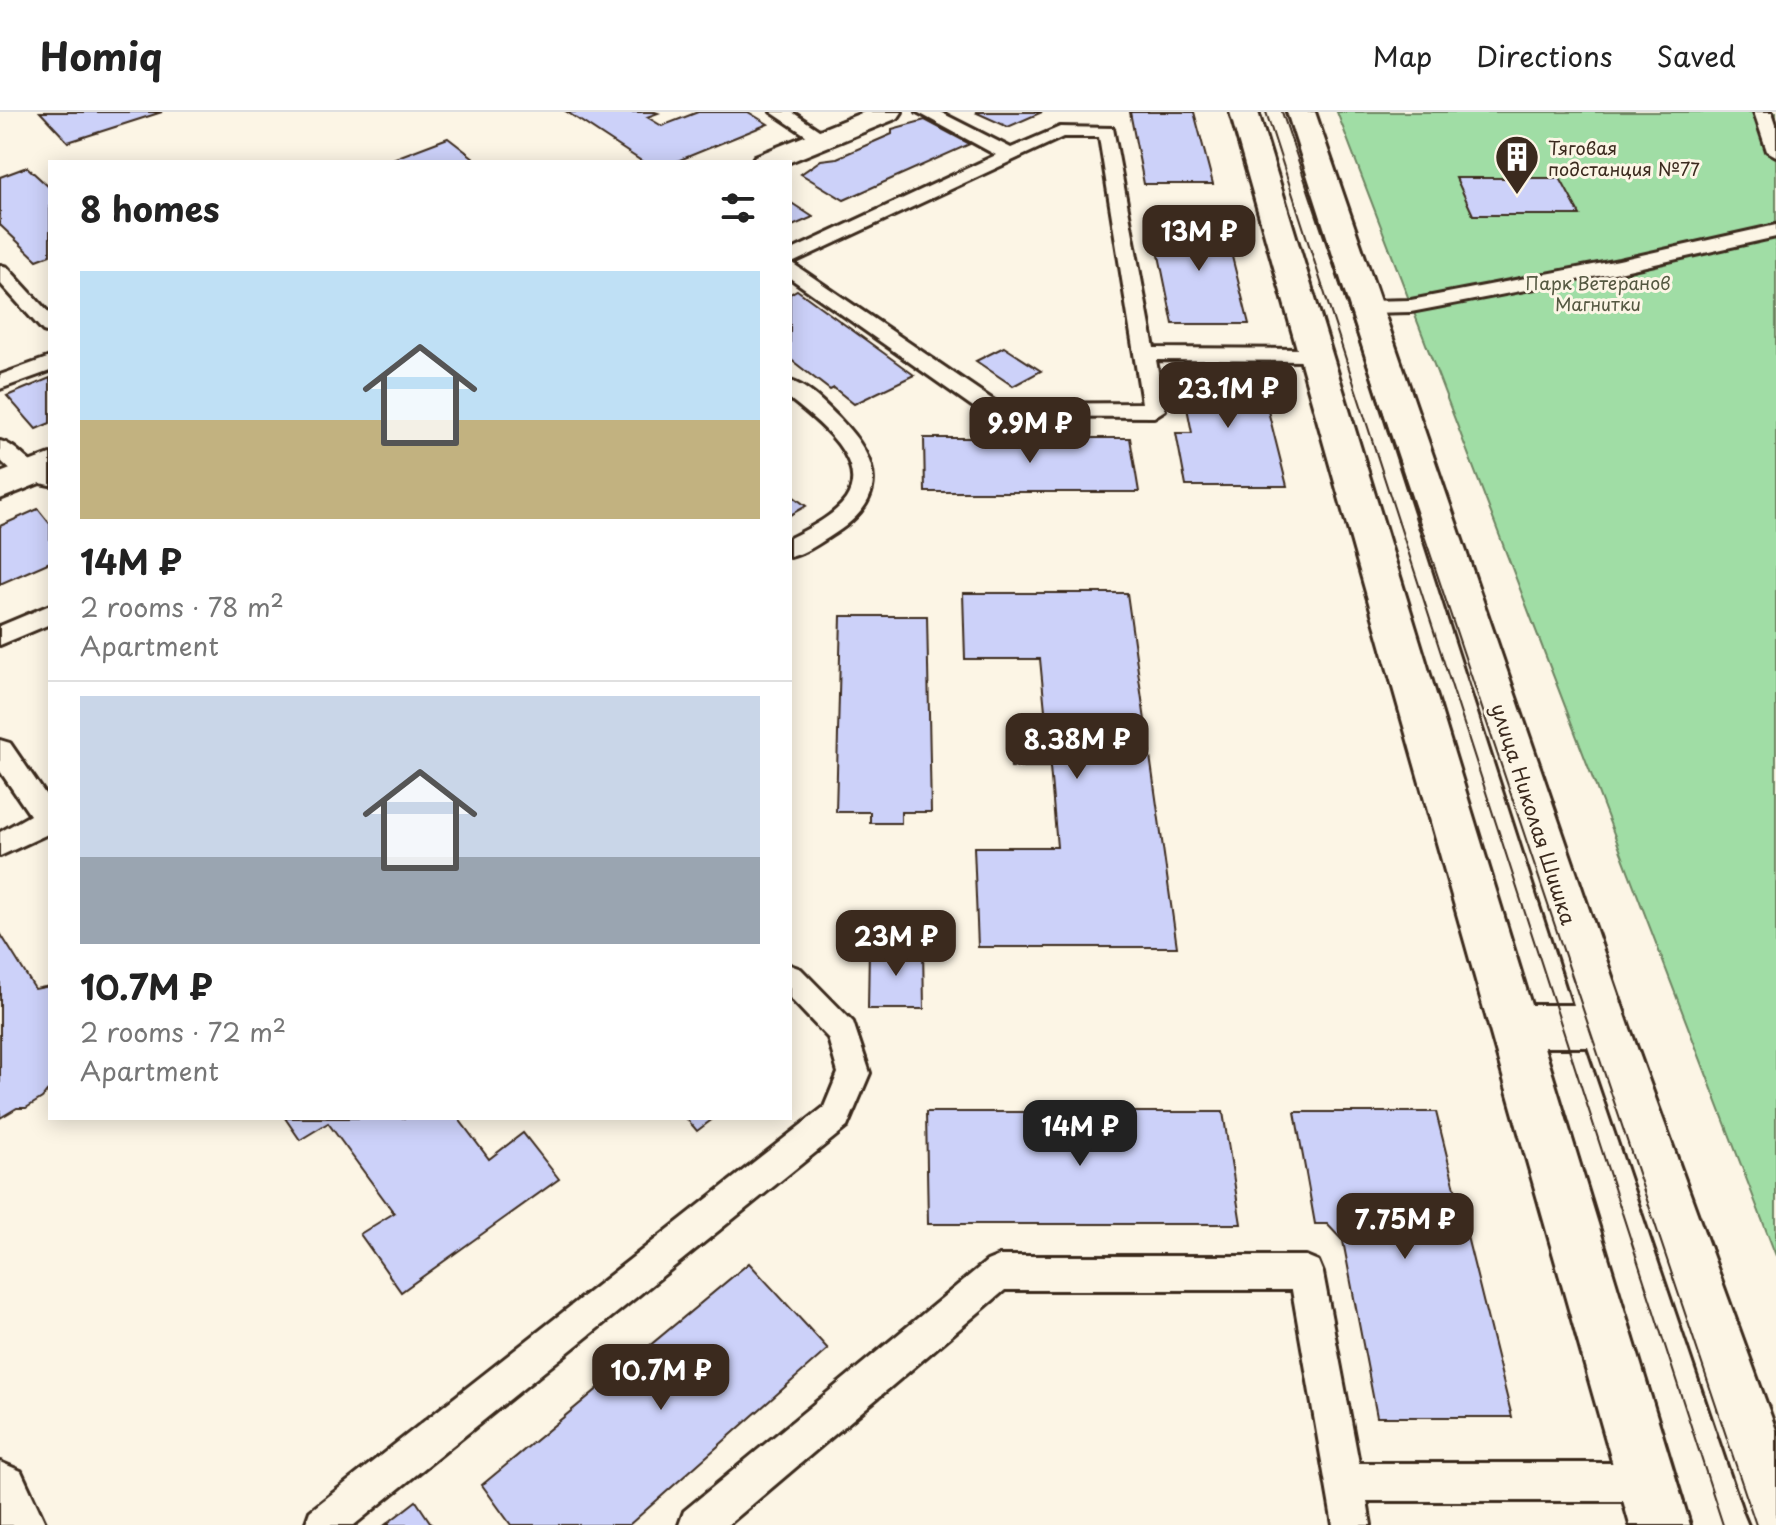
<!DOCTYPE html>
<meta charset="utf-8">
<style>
:root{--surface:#fff;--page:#f6f6f6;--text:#222;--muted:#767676;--line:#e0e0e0;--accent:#3b2a1e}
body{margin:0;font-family:"Playpen Sans",sans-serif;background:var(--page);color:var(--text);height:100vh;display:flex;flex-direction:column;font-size:30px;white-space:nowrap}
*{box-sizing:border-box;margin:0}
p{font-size:26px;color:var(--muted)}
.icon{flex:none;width:44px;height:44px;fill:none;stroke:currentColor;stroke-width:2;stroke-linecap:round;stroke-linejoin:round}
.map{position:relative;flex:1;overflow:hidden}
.drawer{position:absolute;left:48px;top:48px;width:744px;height:960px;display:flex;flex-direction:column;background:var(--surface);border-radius:0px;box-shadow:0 4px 20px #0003}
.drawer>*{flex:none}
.price{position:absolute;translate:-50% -68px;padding:0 18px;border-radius:16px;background:var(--accent);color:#fff;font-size:26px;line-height:52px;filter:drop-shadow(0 2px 4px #0008)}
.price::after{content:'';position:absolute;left:50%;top:48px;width:24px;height:18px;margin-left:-12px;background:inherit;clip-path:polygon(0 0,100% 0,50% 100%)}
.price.selected{background:#222;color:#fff}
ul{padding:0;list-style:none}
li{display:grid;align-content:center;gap:16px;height:424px;padding:0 32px}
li+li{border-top:2px solid var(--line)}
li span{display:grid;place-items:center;height:248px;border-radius:0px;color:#555}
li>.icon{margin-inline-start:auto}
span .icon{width:144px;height:144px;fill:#fffc;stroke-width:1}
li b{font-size:34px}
h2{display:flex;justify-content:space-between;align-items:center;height:96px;padding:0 32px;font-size:34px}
header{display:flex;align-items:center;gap:48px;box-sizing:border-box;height:112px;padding:0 40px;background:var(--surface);border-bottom:2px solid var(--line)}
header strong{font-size:38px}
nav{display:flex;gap:44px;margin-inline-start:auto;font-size:28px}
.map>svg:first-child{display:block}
.green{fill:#a0dda5;stroke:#6e8462;stroke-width:2}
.building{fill:#ccd1f9;stroke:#3b2a1e;stroke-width:2}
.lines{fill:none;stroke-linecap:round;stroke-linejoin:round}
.service-casing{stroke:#3b2a1e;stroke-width:6}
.minor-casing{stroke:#3b2a1e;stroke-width:6}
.tertiary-casing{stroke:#3b2a1e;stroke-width:6}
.secondary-casing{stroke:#3b2a1e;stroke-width:6}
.service{fill:#fcf5e5;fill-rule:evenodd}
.minor{fill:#fcf5e5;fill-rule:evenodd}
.tertiary{fill:#fcf5e5;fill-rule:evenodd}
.secondary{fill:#fcf5e5;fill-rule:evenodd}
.tram{stroke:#3b2a1e;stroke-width:2}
.labels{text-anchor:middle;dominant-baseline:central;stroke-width:6;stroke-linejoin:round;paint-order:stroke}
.far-poi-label{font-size:18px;fill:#3b2a1e;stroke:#fcf5e5;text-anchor:start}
.far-park-label{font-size:18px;fill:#545740;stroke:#fcf5e5}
.street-label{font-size:20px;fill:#3b2a1e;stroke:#fcf5e5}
</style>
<header>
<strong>Homiq</strong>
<nav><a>Map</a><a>Directions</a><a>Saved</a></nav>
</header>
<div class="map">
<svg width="1776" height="1413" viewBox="0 0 1776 1413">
<rect width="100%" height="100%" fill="#fcf5e5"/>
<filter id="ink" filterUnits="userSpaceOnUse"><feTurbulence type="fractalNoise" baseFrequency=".0125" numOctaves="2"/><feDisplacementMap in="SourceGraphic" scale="16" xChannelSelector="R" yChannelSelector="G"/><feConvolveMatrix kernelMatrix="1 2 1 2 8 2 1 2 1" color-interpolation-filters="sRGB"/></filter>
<g filter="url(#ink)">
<polygon class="green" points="1337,0 1776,0 1776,1144"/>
<g class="building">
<polygon points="40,0 162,0 68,30"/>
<polygon points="567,0 655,0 658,1 647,5 662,14 698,0 748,0 768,12 675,50 643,50"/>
<polygon points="975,0 1042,0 1008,15"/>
<polygon points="1130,0 1194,0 1213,72 1144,72"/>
<polygon points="925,8 970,32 844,88 801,62 821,48 837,46 892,22 892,17"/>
<polygon points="448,26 479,50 400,50 395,46"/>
<polygon points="27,55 50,76 50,143 37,148 0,113 0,65"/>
<polygon points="1456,66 1560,66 1580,103 1473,103"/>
<polygon points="790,90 813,105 790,115"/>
<polygon points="1152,109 1223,109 1249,212 1173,212"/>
<polygon points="797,178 914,263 854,292 834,276 830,278 790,247 790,182"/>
<polygon points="1004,235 1041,259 1013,274 976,249"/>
<polygon points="1179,255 1257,255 1287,374 1186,374 1176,321 1192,321"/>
<polygon points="50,266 50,311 36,317 7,284"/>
<polygon points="924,326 1130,326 1139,380 925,380"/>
<polygon points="790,382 806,394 790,403"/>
<polygon points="38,397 50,412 50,450 0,472 0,414"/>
<polygon points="963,481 1127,481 1177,835 978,835 974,735 1057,735 1050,655 1011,655 1009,629 1048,629 1040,547 965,547"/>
<polygon points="841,504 927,504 931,700 901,700 901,711 870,711 870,700 836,700"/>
<polygon points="0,821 35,877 50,874 50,976 42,986 26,996 17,996 0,1006"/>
<polygon points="869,835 923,835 924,897 868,897"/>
<polygon points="926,1000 1223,1000 1241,1112 928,1112"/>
<polygon points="1295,1000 1436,1000 1512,1305 1377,1305 1343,1129 1327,1112 1315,1112"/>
<polygon points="285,1006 458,1006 489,1047 523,1021 559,1067 401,1180 360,1122 394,1101 328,1011 300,1028"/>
<polygon points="686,1006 714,1006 697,1019"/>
<polygon points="749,1151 828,1237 629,1413 511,1413 482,1373"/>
<polygon points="416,1389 432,1413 385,1413"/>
</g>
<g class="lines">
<g class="service-casing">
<g id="service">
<polygon points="771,0 792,0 831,26 822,31 816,30"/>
<path d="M917,0h23l71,36 49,-21 53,1 41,220 161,1 11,6 -11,6 -159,-1 9,50 -11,7 -168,-1 -196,-138v-27l206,-96zM1063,25h36l43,266 -143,1 -207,-141z"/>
<polygon points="1754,0 1772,0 1776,12 1776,44 1767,39"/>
<polygon points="1776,113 1776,125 1619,160 1411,200 1367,201 1357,195 1367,189 1411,188 1619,148"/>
<polygon points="0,153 7,155 50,202 50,221 43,219 0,171"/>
<polygon points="50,245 50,259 0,277 0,263"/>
<path d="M790,269c18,5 36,24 49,37 42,43 50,81 -5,116 -14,9 -28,19 -44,23v-19c19,-10 43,-21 56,-39 25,-38 -31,-80 -56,-100z"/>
<path d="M0,329c20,5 28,26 50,30v14l-30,-6 -20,-19z"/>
<polygon points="50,493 50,512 0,533 0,514"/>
<polygon points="0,628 10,631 50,689 50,721 0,744 0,720 30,703 0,659"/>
<polygon points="790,853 801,857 853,910 870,961 847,1015 354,1413 305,1413 310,1399 824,995 838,961 828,926 790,886"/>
<polygon points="999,1144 1306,1144 1318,1149 1323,1161 1359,1351 1646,1351 1659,1357 1665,1370 1659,1383 1646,1389 1367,1389 1371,1413 1333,1413 1292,1178 1005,1178 728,1413 679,1413 684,1399 987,1149"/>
</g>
</g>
<g class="minor-casing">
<g id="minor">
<polygon points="864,0 902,0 898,6 790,50 751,50 755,44"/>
<polygon points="50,342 50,367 0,387 0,361"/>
</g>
</g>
<g class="tertiary-casing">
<polygon id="tertiary" points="0,1350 21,1359 46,1413 0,1413"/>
</g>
<g class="secondary-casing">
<polygon id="secondary" points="1230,0 1258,0 1531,893 1574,893 1287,0 1315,0 1629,914 1776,1318 1776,1413 1751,1413 1746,1401 1588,935 1544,935 1690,1413 1630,1413"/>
</g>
<use href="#service" class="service"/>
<use href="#minor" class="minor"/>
<use href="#tertiary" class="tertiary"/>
<use href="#secondary" class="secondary"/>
<g class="tram">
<polyline points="1266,0 1723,1413"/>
<polyline points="1282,0 1756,1413"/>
</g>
</g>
</g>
<defs>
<g id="building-pin" transform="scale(2.3)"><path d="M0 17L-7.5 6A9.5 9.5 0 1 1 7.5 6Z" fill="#3b2a1e" stroke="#fcf5e5"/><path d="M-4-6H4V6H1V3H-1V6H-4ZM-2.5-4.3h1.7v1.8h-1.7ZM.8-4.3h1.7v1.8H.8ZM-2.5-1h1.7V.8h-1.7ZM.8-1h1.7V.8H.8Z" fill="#fff"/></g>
</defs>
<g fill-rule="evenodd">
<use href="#building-pin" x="1517" y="45"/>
</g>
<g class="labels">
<g class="far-poi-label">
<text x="1548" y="35">Тяговая<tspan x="1548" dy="21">подстанция №77</tspan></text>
</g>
<g class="far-park-label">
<text x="1598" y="170">Парк Ветеранов<tspan x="1598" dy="21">Магнитки</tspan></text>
</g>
<g class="street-label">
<text transform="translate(1534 702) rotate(72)">улица Николая Шишка</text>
</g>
</g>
</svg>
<b class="price" style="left:1199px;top:161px">13M ₽</b>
<b class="price" style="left:1228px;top:318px">23.1M ₽</b>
<b class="price" style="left:1030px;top:353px">9.9M ₽</b>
<b class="price" style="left:1077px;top:669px">8.38M ₽</b>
<b class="price" style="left:896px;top:866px">23M ₽</b>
<b class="price selected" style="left:1080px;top:1056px">14M ₽</b>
<b class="price" style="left:1405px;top:1149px">7.75M ₽</b>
<b class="price" style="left:661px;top:1300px">10.7M ₽</b>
<section class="drawer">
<h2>8 homes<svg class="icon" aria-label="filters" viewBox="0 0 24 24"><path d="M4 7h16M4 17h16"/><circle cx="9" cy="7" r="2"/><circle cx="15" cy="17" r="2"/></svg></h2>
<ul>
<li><span style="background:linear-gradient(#bfe0f5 60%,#c2b280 0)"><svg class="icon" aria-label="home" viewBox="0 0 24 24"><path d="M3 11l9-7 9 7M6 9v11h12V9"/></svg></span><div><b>14M ₽</b><p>2 rooms · 78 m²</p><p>Apartment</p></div></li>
<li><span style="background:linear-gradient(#c9d6e8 65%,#9aa5b1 0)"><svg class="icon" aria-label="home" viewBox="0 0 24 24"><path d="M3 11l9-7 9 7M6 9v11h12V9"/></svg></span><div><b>10.7M ₽</b><p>2 rooms · 72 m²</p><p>Apartment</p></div></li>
</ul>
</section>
</div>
